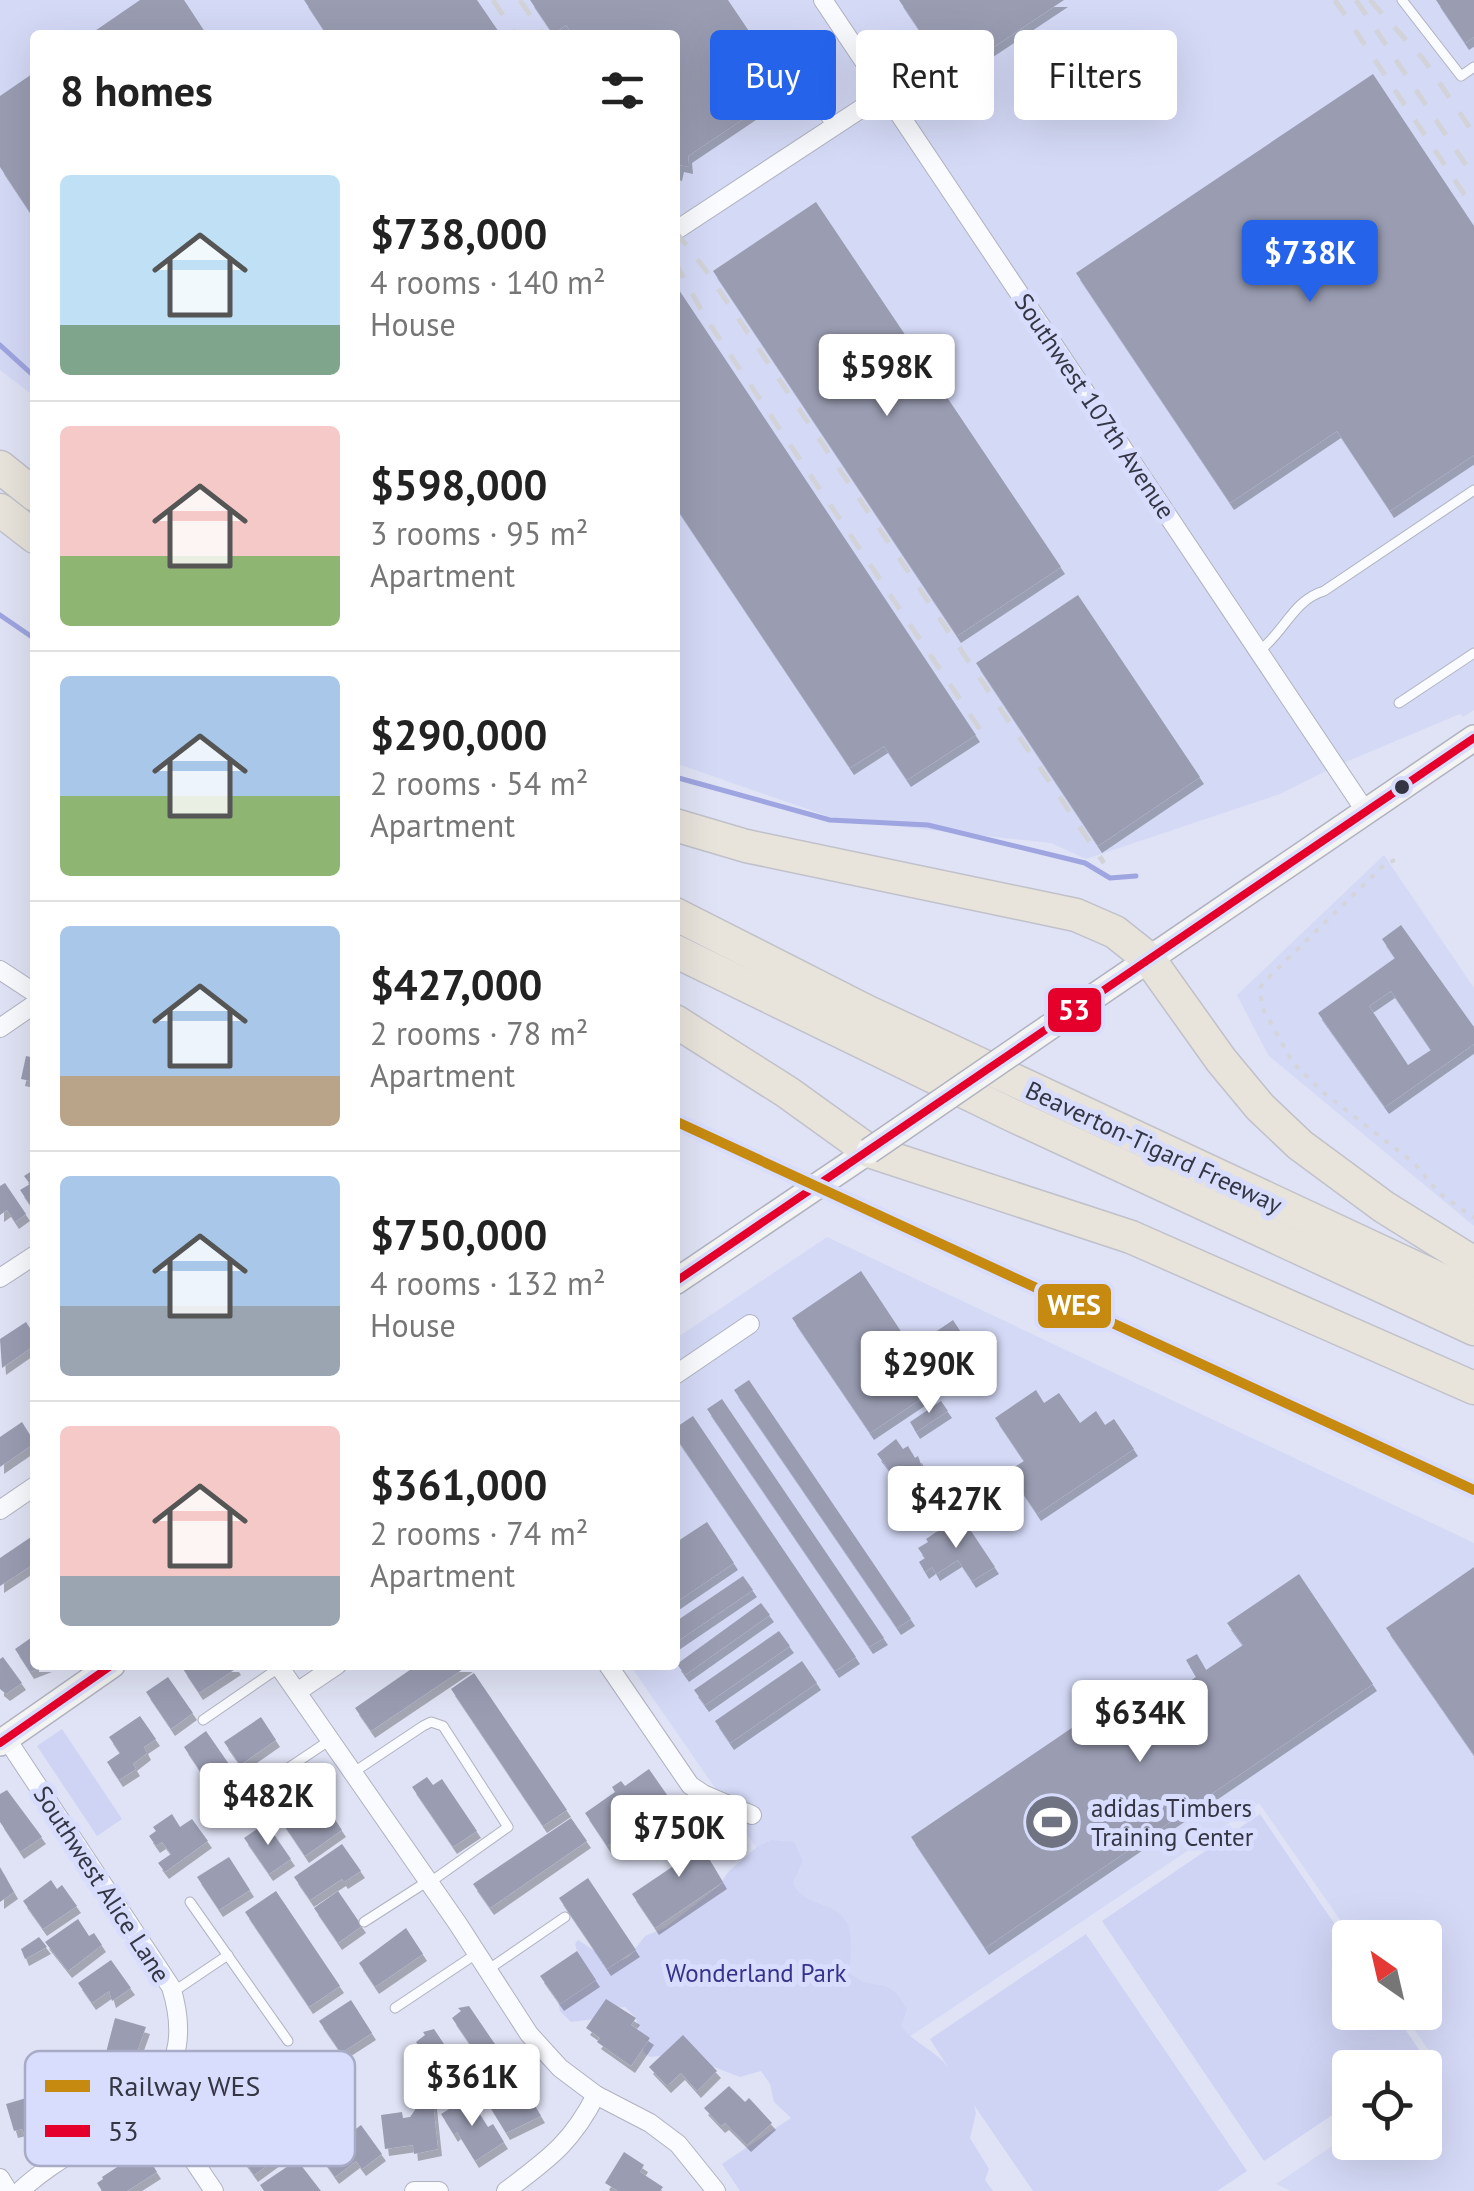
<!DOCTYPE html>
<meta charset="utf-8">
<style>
:root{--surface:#fff;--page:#f6f6f6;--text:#222;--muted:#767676;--line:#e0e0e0;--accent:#2563eb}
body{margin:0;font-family:"PT Sans",sans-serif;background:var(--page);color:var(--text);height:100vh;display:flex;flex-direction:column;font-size:38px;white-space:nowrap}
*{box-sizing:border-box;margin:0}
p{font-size:32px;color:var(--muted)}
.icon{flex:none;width:55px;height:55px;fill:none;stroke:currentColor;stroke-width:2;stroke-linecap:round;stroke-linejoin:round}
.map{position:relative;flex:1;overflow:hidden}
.panel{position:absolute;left:30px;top:30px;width:650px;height:1640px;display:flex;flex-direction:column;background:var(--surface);border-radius:10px;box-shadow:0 10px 40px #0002}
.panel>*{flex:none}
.hud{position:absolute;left:710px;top:30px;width:612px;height:90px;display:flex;gap:20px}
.needle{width:65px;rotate:326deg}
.tools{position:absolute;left:1332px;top:1920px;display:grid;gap:20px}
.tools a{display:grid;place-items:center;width:110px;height:110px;border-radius:10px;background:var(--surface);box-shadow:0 10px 40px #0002;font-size:50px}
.price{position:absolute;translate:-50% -85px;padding:0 22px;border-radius:10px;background:#fff;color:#222;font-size:32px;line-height:65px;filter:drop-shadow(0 2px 5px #0008)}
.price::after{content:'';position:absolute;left:50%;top:60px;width:30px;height:22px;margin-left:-15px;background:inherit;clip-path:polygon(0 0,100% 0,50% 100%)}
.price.on{background:var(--accent);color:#fff}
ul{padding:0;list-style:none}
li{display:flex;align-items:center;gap:30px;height:250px;padding:0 30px}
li+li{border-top:2px solid var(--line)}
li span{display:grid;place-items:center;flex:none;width:280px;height:200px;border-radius:10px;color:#555}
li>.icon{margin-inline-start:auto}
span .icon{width:120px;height:120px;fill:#fffc;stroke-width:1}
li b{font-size:42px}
h2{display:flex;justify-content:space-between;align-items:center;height:120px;padding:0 30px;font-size:42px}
.tag{padding:0 35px;border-radius:10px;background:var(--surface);box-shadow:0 10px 40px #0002;font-size:35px;line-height:90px}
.tag.on{background:var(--accent);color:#fff}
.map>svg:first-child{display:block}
.built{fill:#d4d9f6}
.green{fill:#cfd4f4}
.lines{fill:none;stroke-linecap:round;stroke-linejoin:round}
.stream{stroke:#9fa5e0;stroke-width:5}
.building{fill:#9a9db2;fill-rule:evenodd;filter:url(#shadow)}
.lane-casing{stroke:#b0b2c0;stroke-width:11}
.street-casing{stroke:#b0b2c0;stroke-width:20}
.secondary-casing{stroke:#b0b2c0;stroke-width:28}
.highway-casing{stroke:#c0c1ca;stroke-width:35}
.path{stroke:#d4d5db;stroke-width:4;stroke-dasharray:5 8;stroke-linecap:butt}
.lane{stroke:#fafbfe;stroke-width:9}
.street{stroke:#fafbfe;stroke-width:18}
.secondary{stroke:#f4f4f3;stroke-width:25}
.highway{stroke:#e8e3db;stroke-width:32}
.rail{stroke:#d2d3d8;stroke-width:5;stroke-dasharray:18 18;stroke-linecap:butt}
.secondary-bridge-casing{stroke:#b0b2c0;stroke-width:28;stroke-linecap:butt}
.secondary-bridge{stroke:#f4f4f3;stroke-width:25}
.bus-1-casing{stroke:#d8ddfd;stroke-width:15}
.bus-1{stroke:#e4002b;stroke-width:8}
.rail-1-casing{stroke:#d8ddfd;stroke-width:18}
.rail-1{stroke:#c68a11;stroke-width:10}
.bus-dot{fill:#343643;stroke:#d8ddfd;stroke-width:4}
.labels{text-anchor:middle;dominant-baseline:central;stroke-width:10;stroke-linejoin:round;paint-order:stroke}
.street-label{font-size:25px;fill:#343643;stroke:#d8ddfd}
.poi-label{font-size:25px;fill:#343643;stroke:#d8ddfd;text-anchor:start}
.park-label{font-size:25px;fill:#35328b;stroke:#d8ddfd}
.key{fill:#d8ddfd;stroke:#a7abc5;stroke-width:2.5}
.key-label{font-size:28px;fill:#343643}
.line-badge{stroke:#d8ddfd;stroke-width:4}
.badge-label{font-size:28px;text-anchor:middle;font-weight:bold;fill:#fff}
</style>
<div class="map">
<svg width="1474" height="2191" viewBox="0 0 1474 2191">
<defs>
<filter id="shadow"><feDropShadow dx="4" dy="7" stdDeviation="0" flood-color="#0004"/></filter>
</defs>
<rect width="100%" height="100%" fill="#e0e3f5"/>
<g class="built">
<polygon points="0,0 1474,0 1474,710 1463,717 1460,714 1336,766 1280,794 1086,859 1051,843 839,820 675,763 675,35 35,35 35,397 0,370"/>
<polygon points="1384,855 1474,988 1474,1226 1268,1055 1237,995"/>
<polygon points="827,1237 1474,1543 1474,2191 1291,2191 1276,2184 1350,2134 1350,2142 1425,2142 1425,2083 1443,2071 1403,2013 1425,2012 1425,1938 1352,1937 1259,1803 894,2047 630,1665 675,1665 675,1339"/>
</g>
<g class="green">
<polygon points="62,1729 122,1819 97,1836 37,1746"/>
<polygon points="1260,1814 1350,1947 1350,2012 1394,2013 1422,2054 1402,2067 1350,2068 1350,2103 1264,2161 1102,1921"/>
<path d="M771,1840l23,2 9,19 -10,21c9,27 44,17 55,43 5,12 2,35 2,48 25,22 36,-2 57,36l-6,17c12,17 34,24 47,41l-18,-28 156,-105 161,237 -30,20h-184l-59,-86 2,8 -6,25 19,31 -4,11 8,11h-253l-18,-27 69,-46 -17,-16 -4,-18 -9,-13 -21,6 -26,-10h-26l-26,-11 -12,1 -6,-4 -8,-35 -11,-11 -18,1 -13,11 -23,3 -11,-11 -3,-14 27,-24 -9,-29 3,-4 29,19 11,2 10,-3 17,-22 20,-8 54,-42 9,-14 29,-25z"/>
</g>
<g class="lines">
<g class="stream">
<polyline points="0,345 35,377"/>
<polyline points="0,615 35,639"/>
<polyline points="675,777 830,820 928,825 1085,863 1110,878 1136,876"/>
</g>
</g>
<g class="building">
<polygon points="140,0 184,0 207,35 89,35"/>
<polygon points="304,0 477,0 501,35 327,35"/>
<polygon points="530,0 728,0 788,89 688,156 689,167 680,165 678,174 675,173 675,35 573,35 566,25 553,34"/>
<polygon points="899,0 1064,0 950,76"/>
<polygon points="1436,0 1474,0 1474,37 1465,43"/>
<polygon points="35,72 35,220 0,167 0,96"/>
<polygon points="1373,74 1474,226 1474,455 1390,511 1337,431 1230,503 1076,273"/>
<polygon points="816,202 1061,567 957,636 713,271"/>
<polygon points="679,290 976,735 907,780 884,746 850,768 675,506 675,293"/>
<polygon points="1078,595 1200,777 1098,846 976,663"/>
<path d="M1401,925l73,102v17l-89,63 -67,-94 77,-55 -13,-19zM1391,991l40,59 -23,15 -39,-59z"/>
<polygon points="26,1056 35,1058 35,1082 21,1079"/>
<polygon points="35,1169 35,1212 20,1190 30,1184 24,1176"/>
<polygon points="5,1183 26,1214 15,1222 7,1210 0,1215 0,1186"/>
<polygon points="861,1271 912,1348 953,1320 979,1360 870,1433 792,1318"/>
<polygon points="26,1322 35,1336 35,1345 2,1368 0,1339"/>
<polygon points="749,1380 911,1619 897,1628 734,1390"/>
<polygon points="1036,1390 1044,1403 1059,1393 1080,1423 1096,1411 1105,1425 1114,1419 1134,1449 1037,1514 1008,1471 1024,1461 995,1418"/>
<polygon points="722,1399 884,1638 869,1647 707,1409"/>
<polygon points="941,1401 948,1411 916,1432 910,1422"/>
<polygon points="693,1416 856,1657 835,1671 675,1436 675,1428"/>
<polygon points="22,1422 35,1443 0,1467 0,1437"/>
<polygon points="896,1439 903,1449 908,1446 915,1458 918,1456 925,1475 920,1478 926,1487 910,1497 877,1454"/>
<polygon points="963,1519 995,1567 972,1581 958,1560 936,1574 932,1567 925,1572 919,1562 925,1558 918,1548 928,1542 926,1539 948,1524 950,1528"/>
<polygon points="707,1522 734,1563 675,1603 675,1543"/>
<polygon points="31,1537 35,1542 35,1563 0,1586 0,1558"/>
<polygon points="1474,1567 1474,1755 1386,1628"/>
<polygon points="1299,1574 1373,1684 985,1948 911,1837 1138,1683 1153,1706 1196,1677 1186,1660 1197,1654 1206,1670 1243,1645 1227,1623"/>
<polygon points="743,1576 753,1590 675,1643 675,1622"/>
<polygon points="761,1603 770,1615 685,1675 677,1664"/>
<polygon points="779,1631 790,1646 705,1705 694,1690"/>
<polygon points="35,1635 35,1665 48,1665 30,1672 15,1649"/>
<polygon points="3,1657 22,1683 6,1694 0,1689 0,1659"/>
<polygon points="802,1661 817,1683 730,1743 715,1721"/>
<polygon points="188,1665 235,1665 237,1668 199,1693 183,1669"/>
<polygon points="417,1665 469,1665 371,1731 355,1708"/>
<polygon points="474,1673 567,1810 543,1826 451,1689"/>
<polygon points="168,1677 193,1713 171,1729 146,1692"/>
<polygon points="140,1716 156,1739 144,1747 147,1753 133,1764 136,1769 119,1780 107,1762 120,1753 109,1737"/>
<polygon points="261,1717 276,1740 240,1765 224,1742"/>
<polygon points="206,1731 231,1767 208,1783 184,1747"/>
<polygon points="649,1769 672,1802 607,1846 585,1813 615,1792 612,1787 621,1781 625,1786"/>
<polygon points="427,1777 433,1785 442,1779 477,1831 453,1847 412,1787"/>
<polygon points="313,1787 342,1830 305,1856 276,1813"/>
<polygon points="7,1790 42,1837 20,1852 0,1822 0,1794"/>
<polygon points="172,1814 180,1827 192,1819 208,1841 165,1872 158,1863 171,1854 162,1842 156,1846 149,1836 156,1831 153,1827"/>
<polygon points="571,1818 587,1841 490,1908 473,1884"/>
<polygon points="266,1823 291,1859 269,1874 244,1838"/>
<polygon points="690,1827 723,1882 655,1928 632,1894 675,1865 662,1846"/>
<polygon points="342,1844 361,1871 344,1882 342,1879 310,1900 294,1877"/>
<polygon points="229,1857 250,1890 219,1910 197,1877"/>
<polygon points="0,1867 14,1892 0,1902"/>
<polygon points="588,1878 636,1950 607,1969 559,1898"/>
<polygon points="51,1880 57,1889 62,1885 77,1906 43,1929 23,1901"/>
<polygon points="276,1891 340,1986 309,2007 245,1912"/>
<polygon points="338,1891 362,1926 338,1943 314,1908"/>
<polygon points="78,1919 89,1936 94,1933 102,1945 68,1971 45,1942"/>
<polygon points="406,1928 423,1954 375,1987 359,1963"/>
<polygon points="39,1937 47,1947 25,1959 21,1949"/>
<polygon points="577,1951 596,1980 560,2004 540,1976"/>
<polygon points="111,1960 131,1988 112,2001 109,1991 92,2003 78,1983"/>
<polygon points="606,1999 636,2018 631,2025 650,2038 631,2066 597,2042 600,2038 586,2028"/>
<polygon points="351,2000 372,2033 341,2053 319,2021"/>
<polygon points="469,2006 499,2050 482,2062 452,2018 461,2011 458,2008"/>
<polygon points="115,2018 146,2027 130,2071 103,2064"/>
<polygon points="434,2029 464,2074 447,2086 416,2042 425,2035 423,2032"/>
<polygon points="683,2035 717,2071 697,2091 681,2073 667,2086 649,2067"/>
<polygon points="504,2070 514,2086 518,2083 526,2096 528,2094 541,2116 506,2133 487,2102 494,2097 485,2081"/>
<polygon points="729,2086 745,2102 749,2098 772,2123 747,2145 725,2123 721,2126 704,2108"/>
<polygon points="411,2089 428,2089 432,2093 438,2149 414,2154 413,2145 385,2149 381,2115 402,2112 403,2118 410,2117 415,2110"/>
<polygon points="40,2094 50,2127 24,2134 22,2129 14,2131 6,2104"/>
<polygon points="469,2097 488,2127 493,2124 504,2142 475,2161 457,2132 454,2135 441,2114"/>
<polygon points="252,2115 280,2156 254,2175 241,2157 247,2152 233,2128"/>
<polygon points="361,2125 382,2154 362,2169 356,2161 335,2177 316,2150 349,2126 353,2131"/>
<polygon points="143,2150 157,2172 127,2191 102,2191 97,2183 103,2179 102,2177"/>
<polygon points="624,2152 644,2165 640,2172 663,2187 660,2191 618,2191 605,2183"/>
<polygon points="297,2160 321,2191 264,2191 260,2185"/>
</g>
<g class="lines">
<g class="lane-casing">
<g id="lane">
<polyline points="1402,0 1461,76 1474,67"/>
<polyline points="814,99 832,127"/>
<path d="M1259,651c25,-18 34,-51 65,-60l150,-101"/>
<polyline points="1399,703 1474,653"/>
<polyline points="203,1720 280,1667"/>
<polyline points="354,1772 423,1726 431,1722 443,1726 508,1827 429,1883"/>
<polyline points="226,1810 330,1740"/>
<polyline points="190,1902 288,2041"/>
<polyline points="364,1922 428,1881"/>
<polyline points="489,1969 565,1917"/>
<polyline points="173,1992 228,1955"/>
<polyline points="395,2008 476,1954"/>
</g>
</g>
<g class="street-casing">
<g id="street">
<polyline points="823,0 1366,812"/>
<polyline points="675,231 885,93"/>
<polyline points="0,970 35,993"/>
<polyline points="0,1028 35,1004"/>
<polyline points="0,1278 35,1255"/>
<polyline points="675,1375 750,1324"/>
<polyline points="0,1510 35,1486"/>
<polyline points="278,1665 458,1924 529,2034 560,2068 596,2095 650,2123 678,2144 716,2191"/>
<polyline points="608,1665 690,1785 703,1794 752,1815"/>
<polyline points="297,1692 337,1665"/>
<path d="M6,1738l165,249c38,122 -82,139 -151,204"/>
<polyline points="152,2099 214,2191"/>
<polyline points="0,2178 8,2191"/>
<polyline points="414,2191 439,2191"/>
<path d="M506,2191c42,-32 65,-47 90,-96"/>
</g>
</g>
<g class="secondary-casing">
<g id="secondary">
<polyline points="1048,1028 1474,738"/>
<polyline points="675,1282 869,1151"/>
<polyline points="0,1743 112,1665"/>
</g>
</g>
<g class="highway-casing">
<g id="highway">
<polyline points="0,467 35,495"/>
<polyline points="0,510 35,537"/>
<polyline points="675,825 746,846 1076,915 1115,932 1149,959 1221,1060 1260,1107 1300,1145 1384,1207 1474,1263"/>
<polyline points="675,914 866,1011 1474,1295"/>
<polyline points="675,951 1014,1116 1474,1329"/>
<polyline points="675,1021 787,1092 869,1151 1131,1237 1474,1388"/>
</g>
</g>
<polyline class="path" points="1395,860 1385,864 1264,982 1260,988 1262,1007 1293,1063 1324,1093 1414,1163 1439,1193 1474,1218"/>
<use href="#lane" class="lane"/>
<use href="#street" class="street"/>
<use href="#secondary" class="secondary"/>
<use href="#highway" class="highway"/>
<g class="rail">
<polyline points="493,0 516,35"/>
<polyline points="520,0 544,35"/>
<polyline points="1335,0 1474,209"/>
<polyline points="1356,0 1474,177"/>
<polyline points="1370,0 1424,60 1474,134"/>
<polyline points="675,231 705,269 1104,863"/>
<polyline points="675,262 705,317 987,740"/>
</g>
<g class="secondary-bridge-casing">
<polyline id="secondary-bridge" points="869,1151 1048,1028"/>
</g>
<use href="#secondary-bridge" class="secondary-bridge"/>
<g class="bus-1-casing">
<g id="bus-1">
<polyline points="675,1282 1474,738"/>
<polyline points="0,1743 112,1665"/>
</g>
</g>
<use href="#bus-1" class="bus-1"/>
<g class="rail-1-casing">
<polyline id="rail-1" points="675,1121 1474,1490"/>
</g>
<use href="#rail-1" class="rail-1"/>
</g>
<defs>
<g id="stadium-disc" transform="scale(2.875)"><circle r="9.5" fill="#707381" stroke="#d8ddfd"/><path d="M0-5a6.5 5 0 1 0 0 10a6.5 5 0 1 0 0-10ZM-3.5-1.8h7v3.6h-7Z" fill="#fff"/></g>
</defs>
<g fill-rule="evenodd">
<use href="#stadium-disc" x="1052" y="1822"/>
</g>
<circle class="bus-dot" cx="1402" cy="787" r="9"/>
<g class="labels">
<g class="street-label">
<text transform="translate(1095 406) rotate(56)">Southwest 107th Avenue</text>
<text transform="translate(1154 1147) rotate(25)">Beaverton-Tigard Freeway</text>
<text transform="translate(102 1884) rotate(57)">Southwest Alice Lane</text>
</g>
<g class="poi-label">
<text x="1091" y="1808">adidas Timbers<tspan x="1091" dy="29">Training Center</tspan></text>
</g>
<g class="park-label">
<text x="756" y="1973">Wonderland Park</text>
</g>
</g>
<rect x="25" y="2051" width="330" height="115" rx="15" class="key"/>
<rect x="45" y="2080" width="45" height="12" fill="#c68a11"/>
<rect x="45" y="2125" width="45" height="12" fill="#e4002b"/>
<g class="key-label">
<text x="108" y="2096">Railway WES</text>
<text x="108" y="2141">53</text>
</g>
<g class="line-badge">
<rect x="1046" y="986" width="57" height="48" rx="10" fill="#e4002b"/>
<rect x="1036" y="1282" width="77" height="48" rx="10" fill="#c68a11"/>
</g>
<g class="badge-label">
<text x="1074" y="1020">53</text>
<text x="1074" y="1315">WES</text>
</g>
</svg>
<div class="tools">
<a><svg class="needle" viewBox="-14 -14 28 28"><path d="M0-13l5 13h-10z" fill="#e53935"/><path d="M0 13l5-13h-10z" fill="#767676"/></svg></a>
<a><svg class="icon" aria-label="locate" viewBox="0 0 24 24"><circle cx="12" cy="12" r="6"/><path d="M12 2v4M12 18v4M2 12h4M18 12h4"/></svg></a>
</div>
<b class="price on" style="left:1310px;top:305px">$738K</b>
<b class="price" style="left:887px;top:419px">$598K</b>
<b class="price" style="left:929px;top:1416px">$290K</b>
<b class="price" style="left:956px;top:1551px">$427K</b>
<b class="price" style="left:1140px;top:1765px">$634K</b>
<b class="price" style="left:268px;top:1848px">$482K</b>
<b class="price" style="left:679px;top:1880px">$750K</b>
<b class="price" style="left:472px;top:2129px">$361K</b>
<div class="hud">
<a class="tag on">Buy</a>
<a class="tag">Rent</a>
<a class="tag">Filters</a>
</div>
<section class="panel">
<h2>8 homes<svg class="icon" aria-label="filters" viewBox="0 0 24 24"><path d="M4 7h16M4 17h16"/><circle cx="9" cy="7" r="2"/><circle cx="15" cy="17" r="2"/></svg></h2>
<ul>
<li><span style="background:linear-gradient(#bfe0f5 75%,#7fa58c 0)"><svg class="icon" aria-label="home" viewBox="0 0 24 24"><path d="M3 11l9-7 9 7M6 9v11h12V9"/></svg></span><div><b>$738,000</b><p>4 rooms · 140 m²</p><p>House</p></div></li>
<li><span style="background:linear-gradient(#f6c9c9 65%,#8fb573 0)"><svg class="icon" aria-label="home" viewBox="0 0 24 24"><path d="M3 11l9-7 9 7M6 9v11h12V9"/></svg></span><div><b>$598,000</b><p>3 rooms · 95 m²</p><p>Apartment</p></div></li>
<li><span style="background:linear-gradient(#a9c7e8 60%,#8fb573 0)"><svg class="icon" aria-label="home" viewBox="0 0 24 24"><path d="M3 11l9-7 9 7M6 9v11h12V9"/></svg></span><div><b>$290,000</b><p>2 rooms · 54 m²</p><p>Apartment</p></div></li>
<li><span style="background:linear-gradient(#a9c7e8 75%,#b9a48a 0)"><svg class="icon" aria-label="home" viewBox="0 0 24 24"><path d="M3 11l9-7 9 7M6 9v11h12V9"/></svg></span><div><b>$427,000</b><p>2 rooms · 78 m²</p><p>Apartment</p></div></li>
<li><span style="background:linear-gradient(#a9c7e8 65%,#9aa5b1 0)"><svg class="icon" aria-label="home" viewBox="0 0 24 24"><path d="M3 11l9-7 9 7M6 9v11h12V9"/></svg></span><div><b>$750,000</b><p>4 rooms · 132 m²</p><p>House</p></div></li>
<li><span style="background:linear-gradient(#f6c9c9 75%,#9aa5b1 0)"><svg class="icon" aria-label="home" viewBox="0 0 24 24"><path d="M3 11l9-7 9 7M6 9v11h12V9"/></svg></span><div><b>$361,000</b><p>2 rooms · 74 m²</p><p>Apartment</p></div></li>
</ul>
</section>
</div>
